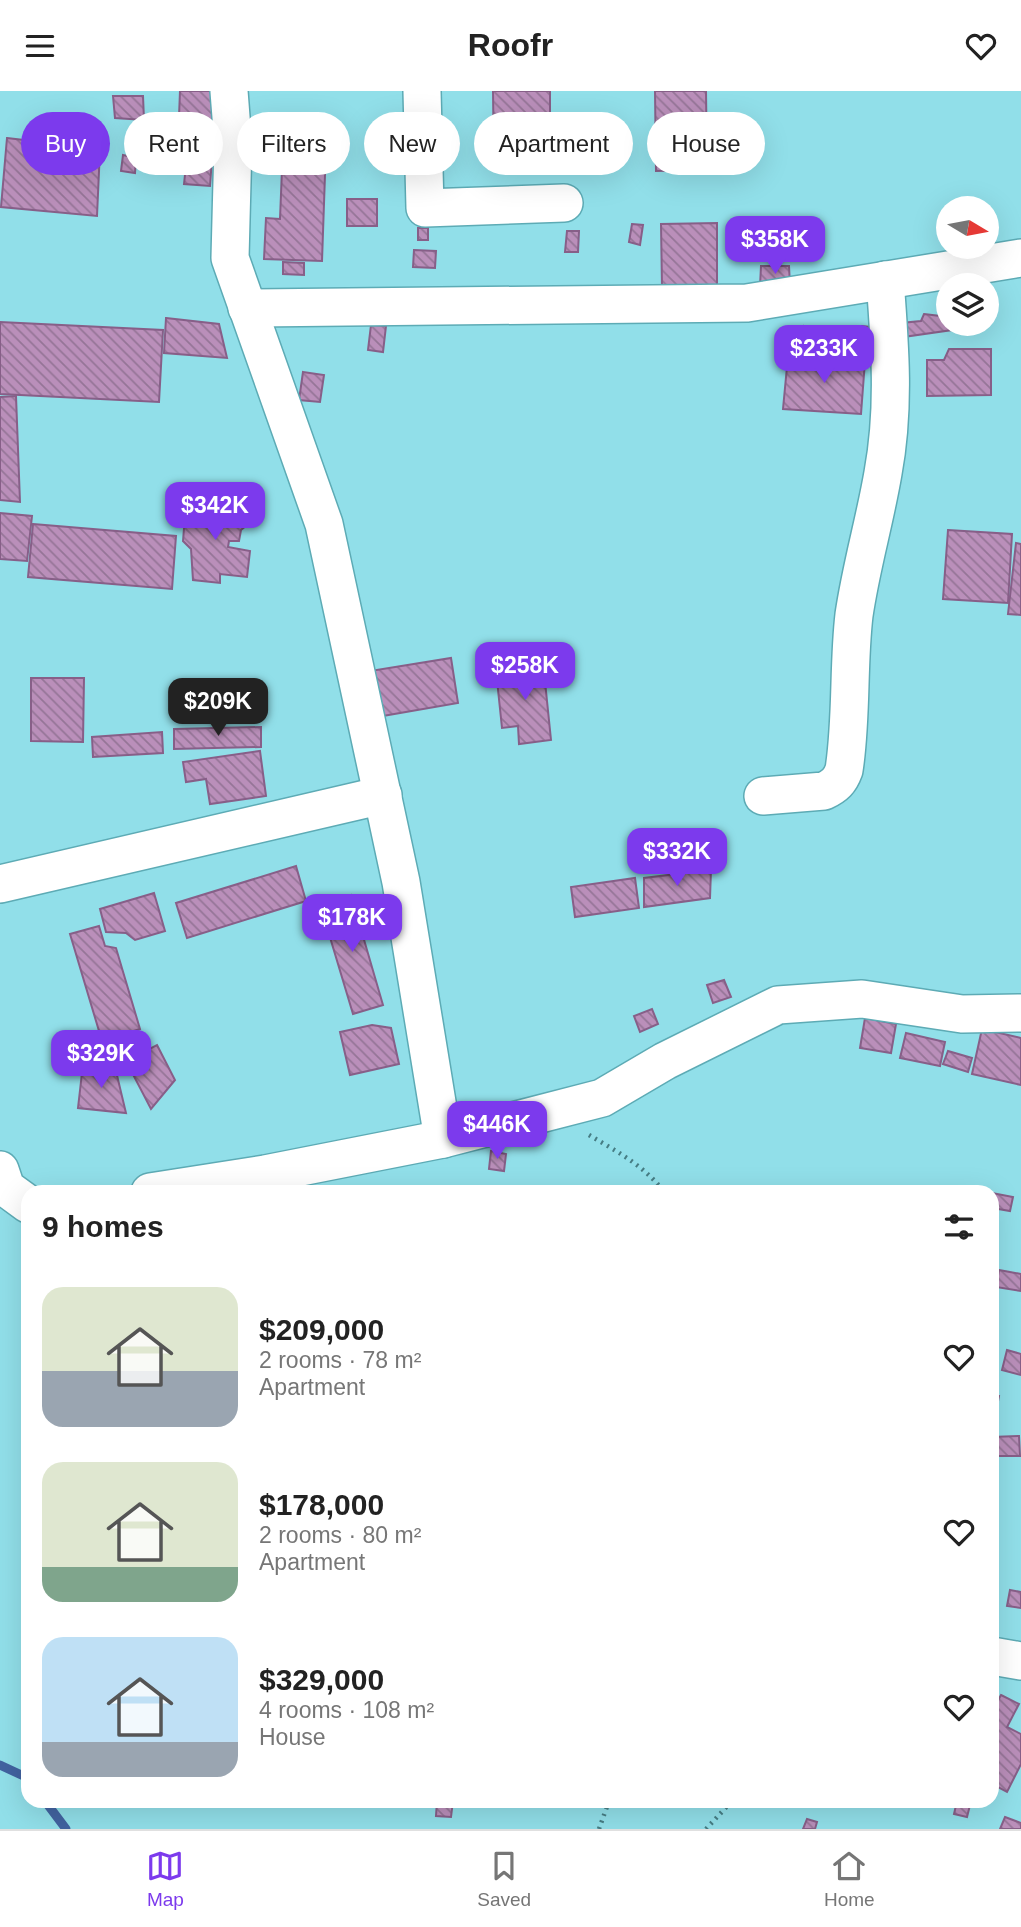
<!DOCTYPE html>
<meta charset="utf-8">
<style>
:root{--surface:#fff;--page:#f2f2f2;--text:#222;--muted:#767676;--line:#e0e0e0;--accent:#7c3aed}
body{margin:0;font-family:Helvetica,sans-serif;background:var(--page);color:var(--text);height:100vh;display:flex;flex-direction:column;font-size:26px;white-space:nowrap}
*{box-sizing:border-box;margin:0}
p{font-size:23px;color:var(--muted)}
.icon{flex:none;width:38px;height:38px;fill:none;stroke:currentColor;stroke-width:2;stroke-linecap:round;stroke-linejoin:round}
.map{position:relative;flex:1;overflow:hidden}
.sheet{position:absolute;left:21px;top:1094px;width:978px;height:623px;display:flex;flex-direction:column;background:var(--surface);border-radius:21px;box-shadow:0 7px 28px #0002}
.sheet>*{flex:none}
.banner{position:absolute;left:21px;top:21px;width:980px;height:63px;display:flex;gap:14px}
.needle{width:46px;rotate:100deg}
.fabs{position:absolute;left:936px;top:105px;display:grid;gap:14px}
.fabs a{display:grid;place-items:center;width:63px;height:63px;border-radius:50%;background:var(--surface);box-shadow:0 7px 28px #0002;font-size:35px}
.price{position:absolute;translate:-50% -60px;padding:0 16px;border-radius:14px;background:var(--accent);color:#fff;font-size:23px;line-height:46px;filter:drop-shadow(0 2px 4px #0008)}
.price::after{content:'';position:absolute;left:50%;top:42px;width:21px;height:16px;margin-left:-10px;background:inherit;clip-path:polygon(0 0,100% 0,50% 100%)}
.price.on{background:#222;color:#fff}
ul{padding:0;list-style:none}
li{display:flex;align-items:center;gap:21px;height:175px;padding:0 21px}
li span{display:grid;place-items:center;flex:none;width:196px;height:140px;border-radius:21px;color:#555}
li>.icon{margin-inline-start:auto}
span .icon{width:84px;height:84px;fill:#fffc;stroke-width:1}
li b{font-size:30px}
h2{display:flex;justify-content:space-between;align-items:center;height:84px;padding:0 21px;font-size:30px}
.chip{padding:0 24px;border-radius:32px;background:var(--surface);box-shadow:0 7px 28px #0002;font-size:24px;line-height:63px}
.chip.on{background:var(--accent);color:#fff}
header{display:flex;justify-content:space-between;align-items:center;height:91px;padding:0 21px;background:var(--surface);font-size:32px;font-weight:700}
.tabs{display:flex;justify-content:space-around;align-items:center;height:98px;border-top:2px solid var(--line);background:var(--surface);font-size:19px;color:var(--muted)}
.tabs a{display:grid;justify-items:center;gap:4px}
.tabs .on{color:var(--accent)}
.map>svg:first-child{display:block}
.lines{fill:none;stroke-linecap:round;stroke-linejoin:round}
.stream{stroke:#4263a0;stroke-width:9}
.building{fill:url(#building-back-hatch);stroke:#875f88;stroke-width:2}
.minor-casing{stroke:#5dabb5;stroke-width:40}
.path{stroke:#467d84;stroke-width:4.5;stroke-dasharray:2 5;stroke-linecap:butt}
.minor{stroke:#fff;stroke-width:37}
</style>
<header><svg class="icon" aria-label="menu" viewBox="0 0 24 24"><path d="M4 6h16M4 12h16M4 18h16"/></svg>Roofr<svg class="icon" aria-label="heart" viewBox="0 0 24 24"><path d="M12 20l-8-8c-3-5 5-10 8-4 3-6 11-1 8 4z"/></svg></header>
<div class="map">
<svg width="1021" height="1738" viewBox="0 0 1021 1738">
<defs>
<pattern id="building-back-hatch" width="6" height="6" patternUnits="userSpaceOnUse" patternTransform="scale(1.75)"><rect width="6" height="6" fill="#ba8fba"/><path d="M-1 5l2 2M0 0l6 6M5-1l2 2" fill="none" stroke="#957597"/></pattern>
</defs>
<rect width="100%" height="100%" fill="#91dfe9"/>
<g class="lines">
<g class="stream">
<polyline points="0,1674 28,1687"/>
<polyline points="45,1710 66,1738"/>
</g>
</g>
<g class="building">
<polygon points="180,0 213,0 212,33 179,26"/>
<polygon points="493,0 550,0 550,78 494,79"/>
<polygon points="655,0 706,0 707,79 656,80"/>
<polygon points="113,5 143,5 144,29 115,27"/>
<polygon points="7,47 100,58 97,125 1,116"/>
<polygon points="556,48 556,66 538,66 538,49"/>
<rect x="602" y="50" width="18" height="17"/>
<polygon points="569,51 588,51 589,68 570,68"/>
<polygon points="283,53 326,55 322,170 264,168 266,127 280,128"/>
<polygon points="123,64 136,67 135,82 121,80"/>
<polygon points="187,65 212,68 210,95 184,93"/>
<rect x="347" y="108" width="30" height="27"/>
<polygon points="717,132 717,195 662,196 661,133"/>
<polygon points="632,133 643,134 640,154 629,151"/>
<rect x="418" y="137" width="10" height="12"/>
<polygon points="567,140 579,140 578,161 565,161"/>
<polygon points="414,159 436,160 435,177 413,176"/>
<polygon points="283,171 304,172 304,184 283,183"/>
<polygon points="761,175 789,175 790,194 760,195"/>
<polygon points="924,223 948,226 948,233 953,233 952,239 903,246 901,232 921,230"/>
<polygon points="166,227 219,233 227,267 164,262"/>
<polygon points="0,231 163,239 159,311 0,303"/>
<polygon points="371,234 386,235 383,261 368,259"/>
<polygon points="804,235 825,239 821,256 801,252"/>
<polygon points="862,235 879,237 877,261 860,260"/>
<polygon points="949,258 991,258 991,304 927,305 927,269 944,269"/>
<polygon points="788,265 865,270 861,323 783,318"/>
<polygon points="303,281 324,284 320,311 299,309"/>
<polygon points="16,305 20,411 0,409 0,306"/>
<polygon points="186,412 208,416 208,421 222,422 227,414 243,417 247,423 247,434 241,439 239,450 229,450 228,456 250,460 247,486 220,483 220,492 193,489 191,458 183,450"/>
<polygon points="0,422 32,425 27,470 0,468"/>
<polygon points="33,433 176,445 172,498 28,486"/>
<polygon points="948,439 1012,443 1008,512 943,508"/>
<polygon points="1016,452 1021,453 1021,524 1008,523"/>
<polygon points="451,567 458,612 371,627 364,581"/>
<polygon points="543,571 551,649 519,653 518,635 502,637 497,589 510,588 508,574"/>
<polygon points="31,587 84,587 83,651 31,650"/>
<polygon points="261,636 261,656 174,658 174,638"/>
<polygon points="162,641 163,662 93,666 92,646"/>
<polygon points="260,660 266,705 210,713 206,688 186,691 183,671"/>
<polygon points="296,775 306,810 187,847 176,812"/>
<polygon points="711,779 710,807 644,816 644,787"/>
<polygon points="635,787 639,817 575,826 571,796"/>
<polygon points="154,802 165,840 135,849 126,842 106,841 100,818"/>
<polygon points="351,804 383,914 353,923 320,813"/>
<polygon points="99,835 105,855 116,857 140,938 102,950 70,843"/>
<polygon points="724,889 731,906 713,912 707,894"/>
<polygon points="652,918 658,933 640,941 634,925"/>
<polygon points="865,927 896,933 891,962 860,957"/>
<polygon points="372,934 391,937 399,973 350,984 340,941"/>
<polygon points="982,938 1021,947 1021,994 972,983"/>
<polygon points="906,942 945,951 940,975 900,967"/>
<polygon points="157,954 175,989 151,1018 126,970"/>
<polygon points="948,960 972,967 968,981 943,973"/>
<polygon points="83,973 115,976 126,1022 78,1017"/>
<polygon points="491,1060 506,1063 504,1080 489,1078"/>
<polygon points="992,1102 1013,1106 1010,1120 992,1117"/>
<polygon points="999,1179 1021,1183 1021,1200 996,1196"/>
<polygon points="1007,1259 1021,1263 1021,1284 1002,1279"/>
<polygon points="992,1303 999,1305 996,1321 992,1320"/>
<polygon points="1019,1345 1020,1365 992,1365 992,1346"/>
<polygon points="1010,1499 1021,1501 1021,1517 1007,1515"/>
<polygon points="1001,1604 1019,1613 1007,1636 1021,1643 1021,1673 1007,1701 992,1693 992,1620"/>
<polygon points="437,1710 453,1710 451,1726 436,1725"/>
<polygon points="957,1710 971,1710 967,1726 954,1723"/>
<polygon points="1005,1726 1021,1732 1021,1738 1000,1738"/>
<polygon points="807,1728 817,1731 815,1738 803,1738"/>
</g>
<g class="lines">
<g class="minor-casing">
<g id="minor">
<polyline points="229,0 233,52 230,167 324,433 401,791 443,1048"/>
<polyline points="422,0 425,117 564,112"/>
<polyline points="247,217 747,212 1021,167"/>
<path d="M763,705l61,-5c11,-5 16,-10 20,-21 8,-51 4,-104 10,-155 7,-48 21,-95 29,-142 12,-64 7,-128 2,-193"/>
<polyline points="0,793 383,704"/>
<polyline points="0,1079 6,1097 28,1113"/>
<polyline points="150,1101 265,1083 443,1048 602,1007 665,970 778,914 862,908 962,923 1021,922"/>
<polyline points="992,1565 1021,1570"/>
</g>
</g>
<g class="path">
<path d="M589,1044c27,16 56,31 75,57"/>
<polyline points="599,1738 609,1710"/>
<polyline points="706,1738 732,1710"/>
</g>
<use href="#minor" class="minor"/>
</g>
</svg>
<div class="fabs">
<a><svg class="needle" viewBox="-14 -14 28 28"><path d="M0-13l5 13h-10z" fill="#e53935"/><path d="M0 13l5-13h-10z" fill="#767676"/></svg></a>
<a><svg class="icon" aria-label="layers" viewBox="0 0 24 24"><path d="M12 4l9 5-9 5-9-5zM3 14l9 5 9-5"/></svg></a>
</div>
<b class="price" style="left:775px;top:185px">$358K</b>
<b class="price" style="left:824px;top:294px">$233K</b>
<b class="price" style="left:215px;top:451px">$342K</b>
<b class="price" style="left:525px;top:611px">$258K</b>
<b class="price on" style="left:218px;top:647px">$209K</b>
<b class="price" style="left:677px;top:797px">$332K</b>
<b class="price" style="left:352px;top:863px">$178K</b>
<b class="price" style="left:101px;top:999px">$329K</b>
<b class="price" style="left:497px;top:1070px">$446K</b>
<div class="banner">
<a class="chip on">Buy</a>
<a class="chip">Rent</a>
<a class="chip">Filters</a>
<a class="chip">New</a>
<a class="chip">Apartment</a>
<a class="chip">House</a>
</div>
<section class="sheet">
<h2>9 homes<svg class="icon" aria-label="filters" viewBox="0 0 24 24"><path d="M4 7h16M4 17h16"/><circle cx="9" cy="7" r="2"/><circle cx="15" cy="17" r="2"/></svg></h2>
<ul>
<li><span style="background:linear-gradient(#dfe7d0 60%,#9aa5b1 0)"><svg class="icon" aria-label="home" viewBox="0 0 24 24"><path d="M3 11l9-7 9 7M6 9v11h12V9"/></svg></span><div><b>$209,000</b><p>2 rooms · 78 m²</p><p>Apartment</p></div><svg class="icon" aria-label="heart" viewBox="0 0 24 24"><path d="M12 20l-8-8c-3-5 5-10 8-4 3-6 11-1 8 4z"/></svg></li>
<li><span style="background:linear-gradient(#dfe7d0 75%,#7fa58c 0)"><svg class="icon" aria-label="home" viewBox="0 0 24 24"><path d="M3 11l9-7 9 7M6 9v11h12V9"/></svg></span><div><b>$178,000</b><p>2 rooms · 80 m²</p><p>Apartment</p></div><svg class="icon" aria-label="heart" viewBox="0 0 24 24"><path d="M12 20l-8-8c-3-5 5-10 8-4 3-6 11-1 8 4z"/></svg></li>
<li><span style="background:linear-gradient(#bfe0f5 75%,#9aa5b1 0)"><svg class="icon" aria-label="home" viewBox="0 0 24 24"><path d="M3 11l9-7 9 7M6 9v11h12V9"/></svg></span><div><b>$329,000</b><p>4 rooms · 108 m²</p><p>House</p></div><svg class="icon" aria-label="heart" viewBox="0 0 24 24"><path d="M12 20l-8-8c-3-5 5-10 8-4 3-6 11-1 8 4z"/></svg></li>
</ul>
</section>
</div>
<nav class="tabs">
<a class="on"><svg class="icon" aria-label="map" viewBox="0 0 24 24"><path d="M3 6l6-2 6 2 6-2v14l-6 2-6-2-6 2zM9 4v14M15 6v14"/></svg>Map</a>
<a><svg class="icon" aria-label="saved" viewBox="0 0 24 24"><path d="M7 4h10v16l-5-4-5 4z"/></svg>Saved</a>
<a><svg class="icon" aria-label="home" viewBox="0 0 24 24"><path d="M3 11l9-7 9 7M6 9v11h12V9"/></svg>Home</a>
</nav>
